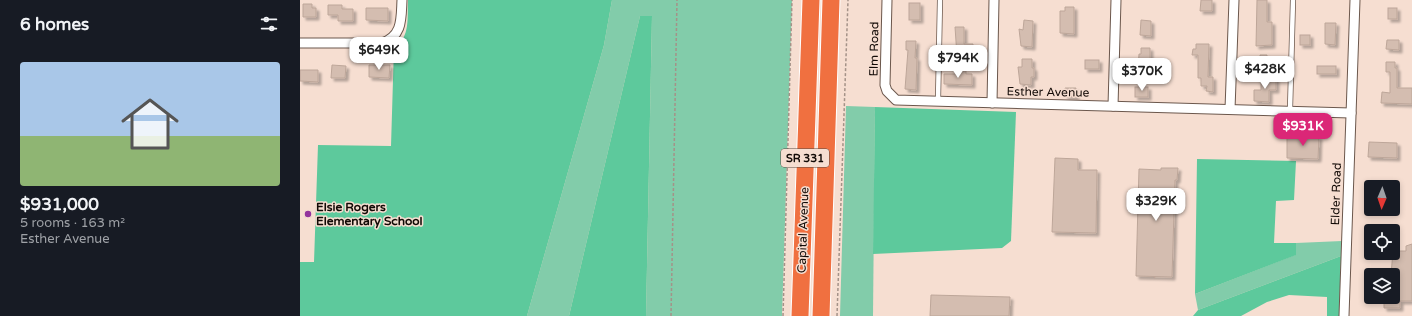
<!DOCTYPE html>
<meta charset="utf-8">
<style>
:root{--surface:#171b24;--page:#20242c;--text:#f1f3f6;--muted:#9ea1a6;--line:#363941;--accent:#db2777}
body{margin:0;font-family:"Varela Round",sans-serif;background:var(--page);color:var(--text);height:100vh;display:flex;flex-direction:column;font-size:15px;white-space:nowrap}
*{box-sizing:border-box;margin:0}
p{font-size:13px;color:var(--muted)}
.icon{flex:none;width:22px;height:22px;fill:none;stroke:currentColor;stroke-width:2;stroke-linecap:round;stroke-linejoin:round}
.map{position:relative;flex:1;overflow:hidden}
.panel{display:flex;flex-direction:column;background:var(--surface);width:300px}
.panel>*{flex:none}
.needle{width:26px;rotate:182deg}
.fabs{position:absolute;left:1064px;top:180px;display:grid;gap:8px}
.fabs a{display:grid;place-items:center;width:36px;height:36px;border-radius:4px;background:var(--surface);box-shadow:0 2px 6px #0003;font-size:20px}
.price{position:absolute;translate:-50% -34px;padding:0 9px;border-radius:8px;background:#fff;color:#222;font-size:13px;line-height:26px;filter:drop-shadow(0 1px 2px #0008)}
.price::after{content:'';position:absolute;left:50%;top:24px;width:12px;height:9px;margin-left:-6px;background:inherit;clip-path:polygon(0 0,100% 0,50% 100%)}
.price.selected{background:var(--accent);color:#fff}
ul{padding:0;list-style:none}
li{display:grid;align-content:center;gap:8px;height:212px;padding:0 20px}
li+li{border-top:1px solid var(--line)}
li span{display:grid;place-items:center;height:124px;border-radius:4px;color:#555}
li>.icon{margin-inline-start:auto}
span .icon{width:72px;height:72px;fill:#fffc;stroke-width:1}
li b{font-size:17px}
h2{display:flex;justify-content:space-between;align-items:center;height:48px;padding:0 20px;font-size:17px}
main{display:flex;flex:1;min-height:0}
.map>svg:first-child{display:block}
.green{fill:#82ccaa}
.forest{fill:#5dc99c}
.building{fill:#d4bdb0;stroke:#bda699;filter:url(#shadow)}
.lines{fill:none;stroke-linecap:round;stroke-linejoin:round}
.lane-casing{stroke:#6b574c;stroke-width:6}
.street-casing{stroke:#6b574c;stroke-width:11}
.highway-casing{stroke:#fff;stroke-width:19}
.path{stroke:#a49288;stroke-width:1.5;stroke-dasharray:3 2;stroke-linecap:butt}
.lane{stroke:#fff;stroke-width:4.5}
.street{stroke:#fff;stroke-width:9}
.highway{stroke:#f07040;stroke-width:17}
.poi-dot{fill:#93349d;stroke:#f6ded1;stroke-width:1.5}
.labels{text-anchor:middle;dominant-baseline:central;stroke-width:3;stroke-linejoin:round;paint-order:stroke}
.shield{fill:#f6ded1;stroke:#564a43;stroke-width:1}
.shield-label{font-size:11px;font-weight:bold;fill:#120a06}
.street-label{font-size:12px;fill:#120a06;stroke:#f6ded1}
.poi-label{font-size:12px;font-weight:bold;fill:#120a06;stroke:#f6ded1;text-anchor:start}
</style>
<main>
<section class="panel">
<h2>6 homes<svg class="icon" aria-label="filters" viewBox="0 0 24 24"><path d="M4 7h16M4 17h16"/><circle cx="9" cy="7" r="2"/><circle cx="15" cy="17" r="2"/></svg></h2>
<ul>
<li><span style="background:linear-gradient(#a9c7e8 60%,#8fb573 0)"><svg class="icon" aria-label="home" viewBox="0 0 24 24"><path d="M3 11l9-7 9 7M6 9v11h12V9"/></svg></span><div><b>$931,000</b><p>5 rooms · 163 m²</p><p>Esther Avenue</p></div></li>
</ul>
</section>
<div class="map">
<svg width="1112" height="316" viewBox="0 0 1112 316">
<defs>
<filter id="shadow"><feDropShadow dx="3" dy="3" stdDeviation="1" flood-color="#0004"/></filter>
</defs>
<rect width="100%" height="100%" fill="#f6ded1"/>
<g class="green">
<polygon points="312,0 492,0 482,316 346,316 352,17 340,16 269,316 227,316 304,45"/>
<polygon points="546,106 575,107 573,316 540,316"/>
<polygon points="1042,241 1041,256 898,310 895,294 995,255 996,243"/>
</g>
<g class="forest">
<path d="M108,0h204l-8,45 -77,271h-227v-54h14l4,-117 73,1 3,-99c17,-9 13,-31 14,-47z"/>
<polygon points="340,16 352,16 346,316 269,316"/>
<polygon points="575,107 716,112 711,241 702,248 573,254"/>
<polygon points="897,159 996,161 994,200 976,201 974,243 996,243 996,255 895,294"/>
<polygon points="1041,256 1039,316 1027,316 1027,297 989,295 967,302 941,316 893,316 898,310"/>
</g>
<g class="building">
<polygon points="901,0 912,0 912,11 900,11"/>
<polygon points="957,0 967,0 967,22 972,22 972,45 956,46"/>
<rect x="609" y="3" width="11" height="17"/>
<polygon points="3,4 12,4 12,8 16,8 16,17 3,17"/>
<polygon points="28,5 42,5 42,9 53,9 53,21 38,21 38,15 28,15"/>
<polygon points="765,7 774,7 774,34 760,33 760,11 765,11"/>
<polygon points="66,8 88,8 88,21 66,20"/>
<rect x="1088" y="8" width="9" height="11"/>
<polygon points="724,20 733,21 732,47 721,46 719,29 723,30"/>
<polygon points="841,20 851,21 851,36 840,35"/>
<polygon points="1025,23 1036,23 1035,45 1025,44"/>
<polygon points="655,27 664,27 664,44 673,44 673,56 657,56"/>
<rect x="1000" y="35" width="10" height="10"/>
<polygon points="1087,40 1099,40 1099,50 1086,49"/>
<polygon points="606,41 616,41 615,58 617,58 616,90 605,89 608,50 606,50"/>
<polygon points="896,44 909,44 908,77 913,77 913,92 906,91 907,86 901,86 901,78 898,78 898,55 892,55 893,49 896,49"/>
<polygon points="841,48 850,48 850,70 838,70 839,54 841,54"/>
<polygon points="960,55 967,55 967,74 955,74 955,64 960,64"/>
<polygon points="722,59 732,59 732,68 734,68 734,77 731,77 731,85 720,84 718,67 722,67"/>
<rect x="785" y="60" width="14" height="9"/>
<polygon points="1086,62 1095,62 1095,68 1097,68 1097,88 1112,88 1112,104 1081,103 1082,92 1090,93 1090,72 1086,72"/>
<polygon points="32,65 46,66 45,78 31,78"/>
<polygon points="69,65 90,65 89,78 69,77"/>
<rect x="1017" y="66" width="19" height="8"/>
<polygon points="0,70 18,70 18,82 0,81"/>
<polygon points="657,71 666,71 666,74 672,74 672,85 644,84 644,74 657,74"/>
<polygon points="961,78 976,78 976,90 969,90 969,102 954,101 954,90 961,90"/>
<rect x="835" y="87" width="13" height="10"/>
<polygon points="765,88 776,88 776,97 765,96"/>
<polygon points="987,136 1019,137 1018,159 987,158"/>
<polygon points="1069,142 1097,143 1097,158 1068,157"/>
<polygon points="755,158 778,159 778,170 797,170 796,233 752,232"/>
<polygon points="861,168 878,168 877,180 875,180 872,277 836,276 839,169 861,170"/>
<polygon points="1112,244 1112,301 1100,301 1100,308 1084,308 1084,297 1093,297 1093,275 1091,275 1093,251 1106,251 1106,246"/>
<polygon points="631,295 710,297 709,316 630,316"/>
</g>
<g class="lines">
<g class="lane-casing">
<g id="lane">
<polyline points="638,101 640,0"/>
<polyline points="990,110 993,0"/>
</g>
</g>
<g class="street-casing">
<g id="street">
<polyline points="587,0 585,85 587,91 596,100 1051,113"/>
<path d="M0,43h82c21,-7 19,-25 20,-43"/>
<polyline points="692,103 694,0"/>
<polyline points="813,106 816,0"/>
<polyline points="930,109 934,0"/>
<polyline points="1044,316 1055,0"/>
</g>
</g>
<g class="highway-casing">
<g id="highway">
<polyline points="500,316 511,0"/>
<polyline points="521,316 531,0"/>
</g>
</g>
<g class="path">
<polyline points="371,316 377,0"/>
<polyline points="483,316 492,0"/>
<polyline points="537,316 548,0"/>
</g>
<use href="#lane" class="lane"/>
<use href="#street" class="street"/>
<use href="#highway" class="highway"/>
</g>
<circle class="poi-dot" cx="8" cy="214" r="4"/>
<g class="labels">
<rect class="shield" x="481" y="149" width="48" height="18" rx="3"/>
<g class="shield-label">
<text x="505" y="158">SR 331</text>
</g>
<g class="street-label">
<text transform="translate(574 49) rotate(-89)">Elm Road</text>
<text transform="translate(748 92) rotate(1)">Esther Avenue</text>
<text transform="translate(1036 194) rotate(-88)">Elder Road</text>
<text transform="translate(503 230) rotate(-88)">Capital Avenue</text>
</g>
<g class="poi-label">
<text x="16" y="207">Elsie Rogers<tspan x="16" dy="14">Elementary School</tspan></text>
</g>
</g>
</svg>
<div class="fabs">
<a><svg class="needle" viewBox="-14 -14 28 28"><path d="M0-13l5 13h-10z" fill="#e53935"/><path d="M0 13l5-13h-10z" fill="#9ea1a6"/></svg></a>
<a><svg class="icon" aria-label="locate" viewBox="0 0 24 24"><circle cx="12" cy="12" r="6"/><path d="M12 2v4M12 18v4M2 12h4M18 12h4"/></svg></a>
<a><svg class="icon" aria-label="layers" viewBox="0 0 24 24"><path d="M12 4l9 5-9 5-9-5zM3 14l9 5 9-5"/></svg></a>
</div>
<b class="price" style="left:79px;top:71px">$649K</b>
<b class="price" style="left:658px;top:79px">$794K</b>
<b class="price" style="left:965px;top:90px">$428K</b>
<b class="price" style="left:842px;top:92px">$370K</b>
<b class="price selected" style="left:1003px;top:147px">$931K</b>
<b class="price" style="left:856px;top:222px">$329K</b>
</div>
</main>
